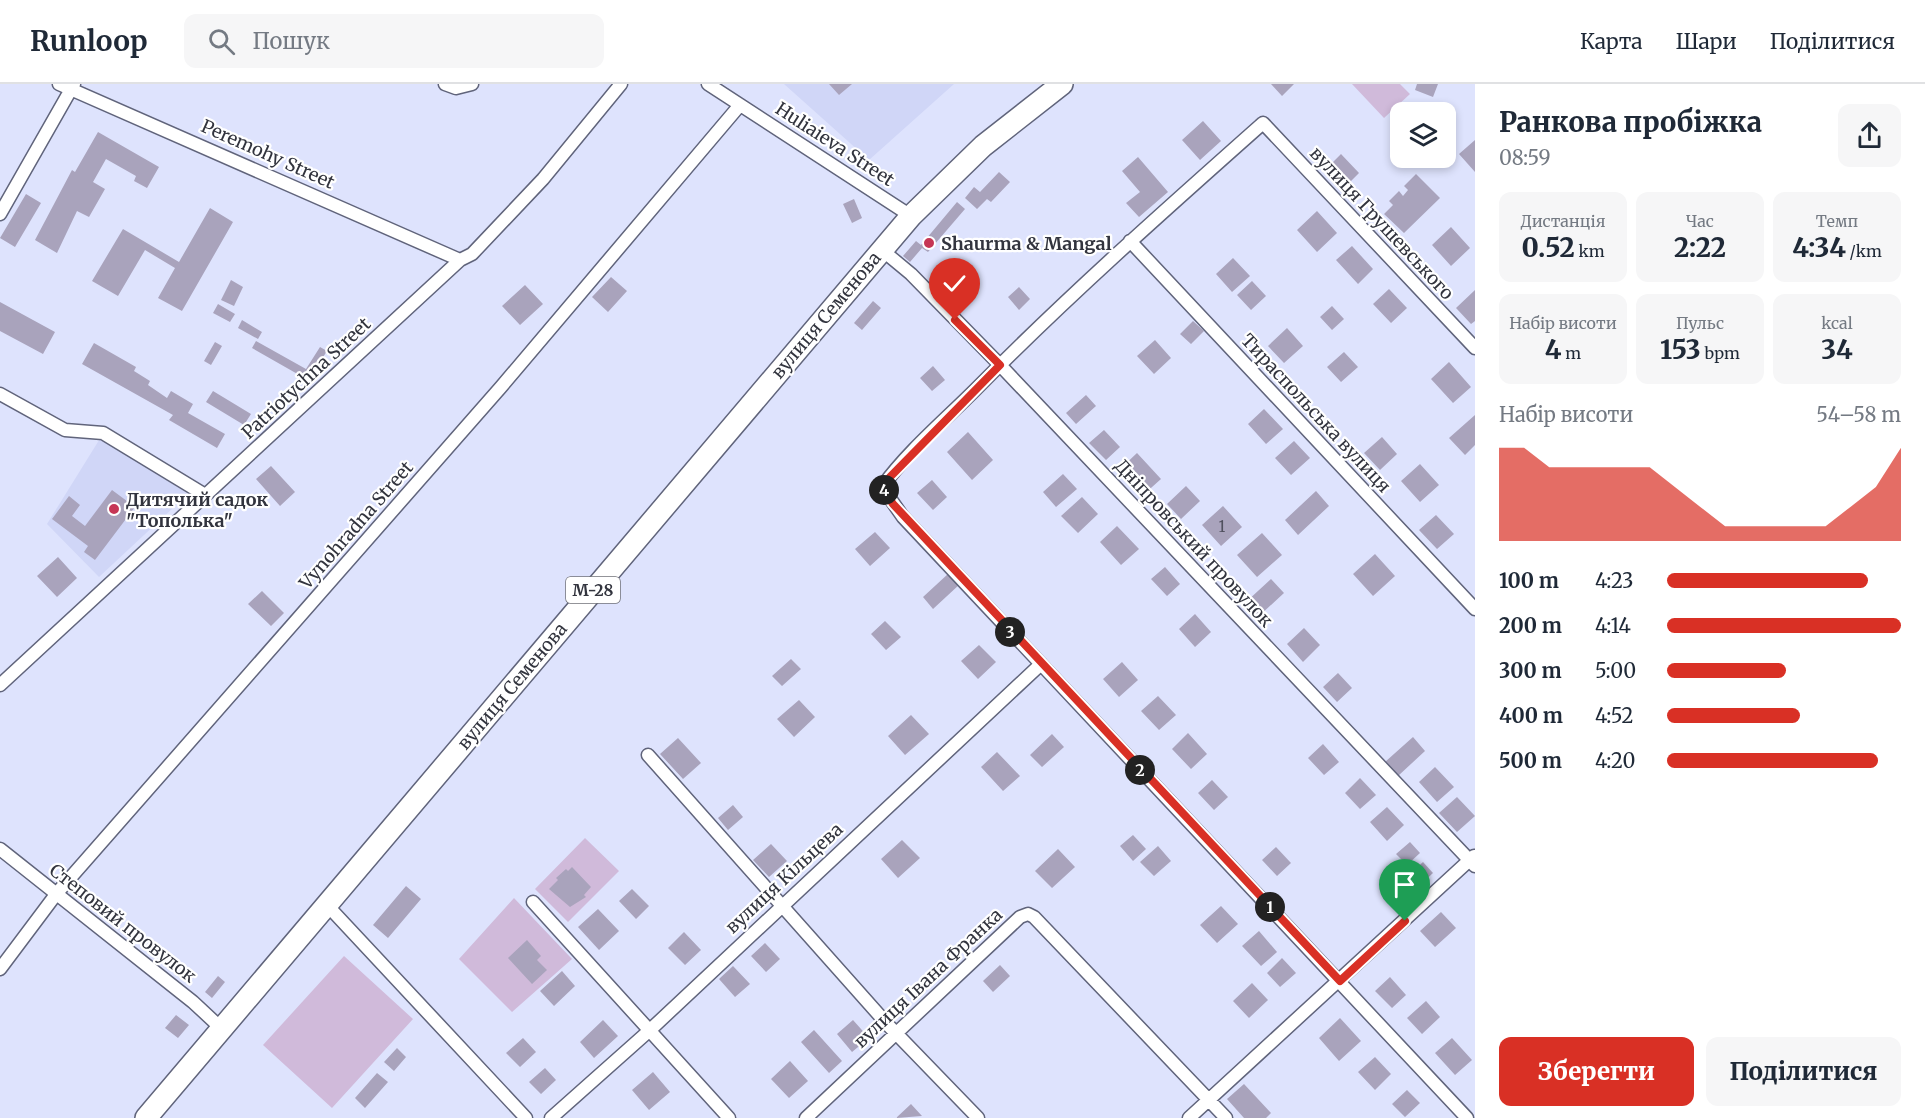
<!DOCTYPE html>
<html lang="uk">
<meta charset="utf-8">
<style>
:root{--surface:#fff;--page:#f6f6f7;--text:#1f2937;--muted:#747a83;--line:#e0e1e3;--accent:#d93025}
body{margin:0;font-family:Merriweather,serif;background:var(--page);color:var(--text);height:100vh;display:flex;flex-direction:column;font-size:22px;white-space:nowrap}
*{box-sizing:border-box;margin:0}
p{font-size:20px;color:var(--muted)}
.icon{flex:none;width:33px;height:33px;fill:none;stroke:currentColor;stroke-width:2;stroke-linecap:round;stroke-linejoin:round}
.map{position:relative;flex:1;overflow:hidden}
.drawer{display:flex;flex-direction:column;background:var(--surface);width:450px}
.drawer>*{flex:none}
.tools{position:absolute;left:1390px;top:18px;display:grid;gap:12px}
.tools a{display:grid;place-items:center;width:66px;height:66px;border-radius:12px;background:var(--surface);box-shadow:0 3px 9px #0003;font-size:30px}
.pin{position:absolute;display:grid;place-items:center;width:51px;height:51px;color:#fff;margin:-62px -26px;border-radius:50% 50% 50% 0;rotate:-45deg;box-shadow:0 0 6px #0007}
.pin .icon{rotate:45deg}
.km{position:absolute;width:30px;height:30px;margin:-15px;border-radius:50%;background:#222;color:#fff;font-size:16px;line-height:30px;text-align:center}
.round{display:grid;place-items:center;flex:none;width:63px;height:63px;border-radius:12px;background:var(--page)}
.overview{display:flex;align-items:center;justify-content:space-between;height:102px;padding:0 24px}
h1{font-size:27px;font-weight:800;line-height:45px}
.stats{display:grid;grid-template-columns:repeat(3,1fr);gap:9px;height:102px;padding:6px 24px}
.stats div{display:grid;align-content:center;border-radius:12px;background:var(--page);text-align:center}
.stats b{font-size:26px;font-weight:800}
.stats small{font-size:16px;font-weight:400}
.stats p{font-size:16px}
.chart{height:168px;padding:12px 24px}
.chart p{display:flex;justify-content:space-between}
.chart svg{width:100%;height:108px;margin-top:6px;fill:var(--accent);opacity:.7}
.primary-button{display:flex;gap:12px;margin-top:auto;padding:12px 24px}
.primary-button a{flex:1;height:69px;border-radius:12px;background:var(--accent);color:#fff;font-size:24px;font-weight:800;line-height:69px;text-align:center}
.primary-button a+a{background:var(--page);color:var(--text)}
ul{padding:0 24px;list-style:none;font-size:20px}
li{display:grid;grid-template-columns:96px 72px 1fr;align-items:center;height:45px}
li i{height:15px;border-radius:8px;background:var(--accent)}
header{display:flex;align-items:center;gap:36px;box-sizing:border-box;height:84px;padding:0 30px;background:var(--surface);border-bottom:2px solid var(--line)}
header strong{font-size:28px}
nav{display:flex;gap:33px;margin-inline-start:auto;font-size:21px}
.search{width:420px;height:54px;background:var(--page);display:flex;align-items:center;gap:15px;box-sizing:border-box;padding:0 21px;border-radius:12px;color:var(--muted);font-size:22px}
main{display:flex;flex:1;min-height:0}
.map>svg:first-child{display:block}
.built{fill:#d0d6f7}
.green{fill:#d0bada}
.building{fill:#a9a3bc}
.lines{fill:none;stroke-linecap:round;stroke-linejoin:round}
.street-casing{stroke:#60647b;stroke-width:15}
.highway-casing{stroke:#60647b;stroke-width:24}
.street{stroke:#fff;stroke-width:12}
.highway{stroke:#fff;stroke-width:21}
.route-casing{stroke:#fff;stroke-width:12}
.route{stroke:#d93025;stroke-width:8}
.poi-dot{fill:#c63655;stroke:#fff;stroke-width:2}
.labels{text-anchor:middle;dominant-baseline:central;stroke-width:4.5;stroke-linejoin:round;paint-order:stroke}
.number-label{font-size:15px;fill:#50505e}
.shield{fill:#fff;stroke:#707178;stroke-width:1.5}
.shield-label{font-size:16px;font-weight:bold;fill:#32343e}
.street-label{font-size:18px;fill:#32343e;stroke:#fff}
.poi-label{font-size:18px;font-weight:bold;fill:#32343e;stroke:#fff;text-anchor:start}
</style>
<header>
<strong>Runloop</strong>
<div class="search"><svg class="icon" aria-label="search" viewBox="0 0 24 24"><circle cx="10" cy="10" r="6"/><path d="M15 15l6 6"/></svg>Пошук</div>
<nav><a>Карта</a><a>Шари</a><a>Поділитися</a></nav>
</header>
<main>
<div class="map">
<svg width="1475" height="1034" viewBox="0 0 1475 1034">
<rect width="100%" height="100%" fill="#dee3fd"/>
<!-- built -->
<path class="built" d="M 784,0 L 954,0 L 869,76 Z
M 101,353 L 188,410 L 99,493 L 47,440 Z"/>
<!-- green -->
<path class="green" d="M 1352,0 L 1400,0 L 1410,10 L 1384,34 Z
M 585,754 L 619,787 L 568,838 L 535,805 Z
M 514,814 L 572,875 L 512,928 L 459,875 Z
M 344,872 L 413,935 L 332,1024 L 263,961 Z"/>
<!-- building -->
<path class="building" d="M 829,0 L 852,0 L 839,11 Z
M 1271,0 L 1294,0 L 1282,12 Z
M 1417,0 L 1438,0 L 1433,13 L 1415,6 Z
M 1203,37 L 1221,57 L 1200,76 L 1182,56 Z
M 98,48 L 159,83 L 147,104 L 134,97 L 136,92 L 106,75 L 93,98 L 105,105 L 89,133 L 77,127 L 57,169 L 35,156 L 72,86 L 75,88 Z
M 1475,56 L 1475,88 L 1459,70 Z
M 1341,70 L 1359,89 L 1345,103 L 1327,84 Z
M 1138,73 L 1168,108 L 1139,133 L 1126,119 L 1140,108 L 1122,87 Z
M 999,88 L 1010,98 L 991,118 L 987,115 L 977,125 L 965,114 L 974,103 L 980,108 Z
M 1416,90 L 1440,114 L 1404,149 L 1384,130 L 1393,121 L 1389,117 L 1399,107 L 1403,112 L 1408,106 L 1404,102 Z
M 26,110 L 41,119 L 15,163 L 0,154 Z
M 854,115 L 862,134 L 852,139 L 843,120 Z
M 957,118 L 965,125 L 928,168 L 922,164 L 910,178 L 903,172 L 916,157 L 921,161 Z
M 210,124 L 233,138 L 182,227 L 158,214 L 175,184 L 145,166 L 118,212 L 92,197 L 123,145 L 179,178 Z
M 1317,127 L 1337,149 L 1317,168 L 1297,146 Z
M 1451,143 L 1470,164 L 1451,182 L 1432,161 Z
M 1352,162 L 1373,185 L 1358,200 L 1336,176 Z
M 1233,174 L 1250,192 L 1232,208 L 1216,190 Z
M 611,193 L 627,207 L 608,228 L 592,213 Z
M 231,196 L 243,203 L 234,222 L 221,216 Z
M 1252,197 L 1266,212 L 1251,226 L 1237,211 Z
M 525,201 L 543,220 L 520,241 L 502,222 Z
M 1019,203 L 1030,215 L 1019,226 L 1008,213 Z
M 1389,205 L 1407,224 L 1391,239 L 1373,220 Z
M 1475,206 L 1475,237 L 1471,240 L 1456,224 Z
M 873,217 L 881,224 L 862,246 L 854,239 Z
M 0,218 L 55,248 L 43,270 L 0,247 Z
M 218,220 L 235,230 L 230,238 L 213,229 Z
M 1332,222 L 1344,235 L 1332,246 L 1320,233 Z
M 242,236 L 262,248 L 258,255 L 238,244 Z
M 1193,237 L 1204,247 L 1191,260 L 1180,250 Z
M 1287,244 L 1303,262 L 1284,279 L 1268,262 Z
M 1155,256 L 1171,274 L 1154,290 L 1137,272 Z
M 256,257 L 306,285 L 320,263 L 327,267 L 308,296 L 252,264 Z
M 215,258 L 222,262 L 211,281 L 204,277 Z
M 94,259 L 136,283 L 134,287 L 150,297 L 148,301 L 167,314 L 171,307 L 193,320 L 188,329 L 225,350 L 217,364 L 169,336 L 173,331 L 82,280 Z
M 1344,268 L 1358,283 L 1341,298 L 1327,283 Z
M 1449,278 L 1471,303 L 1453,319 L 1431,295 Z
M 933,282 L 945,296 L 932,307 L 920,294 Z
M 213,307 L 251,330 L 244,341 L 206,318 Z
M 1086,311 L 1096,322 L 1076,340 L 1066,329 Z
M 1264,325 L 1283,345 L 1266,360 L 1248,340 Z
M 1475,331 L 1475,361 L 1465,371 L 1449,354 Z
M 1104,346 L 1120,363 L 1106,376 L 1089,359 Z
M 968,348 L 993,376 L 972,396 L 947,368 Z
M 1382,353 L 1397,370 L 1380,386 L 1364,369 Z
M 1294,357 L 1310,374 L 1291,391 L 1275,374 Z
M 1137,369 L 1161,395 L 1142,412 L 1118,387 Z
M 1420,380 L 1439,401 L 1420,418 L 1401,397 Z
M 271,382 L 295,408 L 280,422 L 256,395 Z
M 1063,390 L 1077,405 L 1056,423 L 1043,408 Z
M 932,396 L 947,413 L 933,426 L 917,409 Z
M 1186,402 L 1200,417 L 1181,435 L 1167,420 Z
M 112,406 L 135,423 L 95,476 L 84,468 L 88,462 L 52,435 L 69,412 L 80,421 L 72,432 L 85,442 Z
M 1316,407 L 1329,422 L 1298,451 L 1285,436 Z
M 1082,413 L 1098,430 L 1078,449 L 1061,432 Z
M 1223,422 L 1242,443 L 1221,462 L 1202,441 Z
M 1436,431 L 1454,450 L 1437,465 L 1419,446 Z
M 1117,442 L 1139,465 L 1121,481 L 1100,458 Z
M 875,448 L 890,464 L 870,482 L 855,465 Z
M 1262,449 L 1282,471 L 1257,493 L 1237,471 Z
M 1375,470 L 1395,492 L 1373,512 L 1353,490 Z
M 58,473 L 77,494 L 57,513 L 37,492 Z
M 1165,483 L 1180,500 L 1167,512 L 1151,495 Z
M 949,489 L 960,500 L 933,525 L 923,513 Z
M 1271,495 L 1284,509 L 1259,532 L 1246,518 Z
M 262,507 L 284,529 L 271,542 L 248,520 Z
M 1195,530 L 1211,548 L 1195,563 L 1179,545 Z
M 885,537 L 901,553 L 886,566 L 871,550 Z
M 1304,544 L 1320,561 L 1303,578 L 1287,560 Z
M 979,561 L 996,578 L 978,595 L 961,577 Z
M 791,575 L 801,585 L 782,602 L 772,592 Z
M 1122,578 L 1138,596 L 1119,613 L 1103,595 Z
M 1338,589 L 1352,604 L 1337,618 L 1323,603 Z
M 1158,612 L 1176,631 L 1159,646 L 1141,627 Z
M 799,616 L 815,633 L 794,653 L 777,635 Z
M 911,631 L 929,650 L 905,671 L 888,652 Z
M 1188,649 L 1207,670 L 1191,685 L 1172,665 Z
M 1052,650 L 1064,663 L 1042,683 L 1030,671 Z
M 1413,653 L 1425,667 L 1398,692 L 1385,678 Z
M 678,654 L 701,679 L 683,695 L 660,670 Z
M 1323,660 L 1339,678 L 1324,691 L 1308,674 Z
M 997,668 L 1020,692 L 1003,707 L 981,683 Z
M 1435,683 L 1454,703 L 1437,718 L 1419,698 Z
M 1360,694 L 1376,711 L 1360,725 L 1345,709 Z
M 1212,696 L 1228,713 L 1214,726 L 1198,709 Z
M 1457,713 L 1475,732 L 1457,748 L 1439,729 Z
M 733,721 L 743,733 L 728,746 L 718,734 Z
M 1387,723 L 1404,741 L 1387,757 L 1370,738 Z
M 1133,751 L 1146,765 L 1133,777 L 1120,762 Z
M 902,756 L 920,774 L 898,794 L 881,775 Z
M 1410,758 L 1420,769 L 1407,781 L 1396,770 Z
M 771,760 L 787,777 L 769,793 L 753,776 Z
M 1158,762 L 1171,777 L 1154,792 L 1140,778 Z
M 1276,763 L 1291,779 L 1277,792 L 1262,776 Z
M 1058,765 L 1075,783 L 1052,804 L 1035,787 Z
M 1423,778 L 1433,789 L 1418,803 L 1408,792 Z
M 572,783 L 591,803 L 584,811 L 586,813 L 570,823 L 549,805 L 558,796 L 556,794 L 566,785 L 568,787 Z
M 406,802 L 421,815 L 388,854 L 373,841 Z
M 632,805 L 649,822 L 636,835 L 619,817 Z
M 1221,822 L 1238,840 L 1217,859 L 1200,841 Z
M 598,825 L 619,847 L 599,866 L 578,843 Z
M 1441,828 L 1456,844 L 1435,863 L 1420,847 Z
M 1259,847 L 1277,868 L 1261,882 L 1242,862 Z
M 684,848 L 701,866 L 685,881 L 668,864 Z
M 527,856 L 541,872 L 537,876 L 547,886 L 532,900 L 508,874 Z
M 765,859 L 780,875 L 766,888 L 751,872 Z
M 1282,874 L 1296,889 L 1280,903 L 1267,889 Z
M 1000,881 L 1010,892 L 993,908 L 983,897 Z
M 733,882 L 750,900 L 735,913 L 719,895 Z
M 562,887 L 575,902 L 554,922 L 540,907 Z
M 218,892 L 225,898 L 212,914 L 205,908 Z
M 1390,893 L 1406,911 L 1392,924 L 1375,907 Z
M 1252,899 L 1268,916 L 1249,934 L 1233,917 Z
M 1426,917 L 1440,933 L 1422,950 L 1407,934 Z
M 176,931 L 189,941 L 178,954 L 165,944 Z
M 1340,934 L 1361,957 L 1339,977 L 1319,954 Z
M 603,936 L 618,952 L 594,974 L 580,958 Z
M 853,936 L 869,954 L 852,968 L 837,950 Z
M 814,946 L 842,977 L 829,989 L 801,958 Z
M 523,954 L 536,968 L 520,983 L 506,969 Z
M 1452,954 L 1472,976 L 1455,991 L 1435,969 Z
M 397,964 L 406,973 L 394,987 L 384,978 Z
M 1375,973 L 1391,990 L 1375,1006 L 1358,988 Z
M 790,977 L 808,997 L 789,1014 L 771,995 Z
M 545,984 L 556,996 L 541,1010 L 529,998 Z
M 653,988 L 670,1008 L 649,1026 L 632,1006 Z
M 377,989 L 388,998 L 365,1024 L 355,1014 Z
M 1244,1000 L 1271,1029 L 1266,1034 L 1244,1034 L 1227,1015 Z
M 1407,1006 L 1420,1019 L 1405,1033 L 1392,1020 Z
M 911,1020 L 922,1032 L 896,1034 Z"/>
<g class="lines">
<defs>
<path id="street" d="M 59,0 L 460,176
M 445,0 L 456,4 L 472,0
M 708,0 L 911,132
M 0,130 L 74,0
M 1130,157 L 1475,525
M 882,166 L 911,190 L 1000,281 L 1475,782
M 0,310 L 65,346 L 103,349 L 205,411
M 0,601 L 460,176 L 472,170 L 543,95 L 621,0
M 648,671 L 888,941 L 978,1034
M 0,765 L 193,918 L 222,945
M 533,818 L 729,1034
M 327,821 L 526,1034
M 0,885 L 57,809 L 501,303 L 740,21
M 551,1034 L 650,946 L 1041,580
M 806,1034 L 1020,833 L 1028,830 L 1034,833 L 1226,1034
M 1189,1034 L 1474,772
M 1467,1034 L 903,433 L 882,403 C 908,367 945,336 976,305 C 1068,212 1165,126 1263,39 L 1475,264"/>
<path id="highway" d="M 146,1034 L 911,132 L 983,62 L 1062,0"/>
</defs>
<!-- street casing -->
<use href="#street" class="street-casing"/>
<!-- highway casing -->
<use href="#highway" class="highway-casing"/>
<!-- street -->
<use href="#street" class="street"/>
<!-- highway -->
<use href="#highway" class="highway"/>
</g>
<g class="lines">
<defs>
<path id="route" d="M 955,236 L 1000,281 L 890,393 L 882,404 L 893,420 L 1340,897 L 1405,837"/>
</defs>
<!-- route casing -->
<use href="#route" class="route-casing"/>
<!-- route -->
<use href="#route" class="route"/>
</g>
<!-- markers -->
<g class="poi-dot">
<circle cx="929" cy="159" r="6"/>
<circle cx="114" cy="425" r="6"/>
</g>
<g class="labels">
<!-- number labels -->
<g class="number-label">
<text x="1222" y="442">1</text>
</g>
<!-- shield labels -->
<rect class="shield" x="566" y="493" width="54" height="26" rx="4.5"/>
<g class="shield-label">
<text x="593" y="506">М-28</text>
</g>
<!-- street labels -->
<g class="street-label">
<text transform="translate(835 60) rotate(33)">Huliaieva Street</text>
<text transform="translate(268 70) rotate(24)">Peremohy Street</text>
<text transform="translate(1382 139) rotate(47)">вулиця Грушевського</text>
<text transform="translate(826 231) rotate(-50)">вулиця Семенова</text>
<text transform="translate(306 294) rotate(-43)">Patriotychna Street</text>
<text transform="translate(1316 329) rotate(47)">Тираспольська вулиця</text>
<text transform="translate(356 441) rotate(-49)">Vynohradna Street</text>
<text transform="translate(1194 459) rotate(47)">Дніпровський провулок</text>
<text transform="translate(512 602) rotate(-50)">вулиця Семенова</text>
<text transform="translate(784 794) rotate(-43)">вулиця Кільцева</text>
<text transform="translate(123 839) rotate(38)">Степовий провулок</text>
<text transform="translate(928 894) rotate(-43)">вулиця Івана Франка</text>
</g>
<!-- poi labels -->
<g class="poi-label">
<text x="941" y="159">Shaurma &amp; Mangal</text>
<text x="126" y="415">Дитячий садок<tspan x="126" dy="21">"Тополька"</tspan></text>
</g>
</g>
</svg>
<div class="tools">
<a><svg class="icon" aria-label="layers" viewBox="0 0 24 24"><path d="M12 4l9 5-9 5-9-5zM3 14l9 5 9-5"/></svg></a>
</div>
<div class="pin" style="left:1405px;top:837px;background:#1e9e55"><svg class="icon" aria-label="arrive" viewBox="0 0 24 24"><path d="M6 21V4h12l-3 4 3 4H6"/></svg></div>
<div class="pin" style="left:955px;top:236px;background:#d93025"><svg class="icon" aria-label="check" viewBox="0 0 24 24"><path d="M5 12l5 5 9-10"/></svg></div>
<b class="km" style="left:1270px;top:823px">1</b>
<b class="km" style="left:1140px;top:686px">2</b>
<b class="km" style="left:1010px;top:548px">3</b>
<b class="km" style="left:884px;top:406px">4</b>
</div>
<section class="drawer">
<div class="overview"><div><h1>Ранкова пробіжка</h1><p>08:59</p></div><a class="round"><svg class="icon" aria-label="share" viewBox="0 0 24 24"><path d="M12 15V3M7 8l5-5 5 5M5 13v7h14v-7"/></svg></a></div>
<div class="stats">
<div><p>Дистанція</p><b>0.52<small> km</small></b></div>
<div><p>Час</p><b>2:22</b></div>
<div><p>Темп</p><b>4:34<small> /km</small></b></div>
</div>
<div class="stats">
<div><p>Набір висоти</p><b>4<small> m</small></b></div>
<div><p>Пульс</p><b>153<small> bpm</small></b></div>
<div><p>kcal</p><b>34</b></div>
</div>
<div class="chart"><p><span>Набір висоти</span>54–58 m</p>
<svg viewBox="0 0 160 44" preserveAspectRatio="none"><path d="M0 44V6L10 6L20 14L30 14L40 14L50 14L60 14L70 22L80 30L90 38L100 38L110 38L120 38L130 38L140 30L150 22L160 6V44z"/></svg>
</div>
<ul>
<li><b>100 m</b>4:23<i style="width:86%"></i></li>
<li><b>200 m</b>4:14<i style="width:100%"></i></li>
<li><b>300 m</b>5:00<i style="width:51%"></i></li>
<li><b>400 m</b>4:52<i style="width:57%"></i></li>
<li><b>500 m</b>4:20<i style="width:90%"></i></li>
</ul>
<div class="primary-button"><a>Зберегти</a><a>Поділитися</a></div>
</section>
</main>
